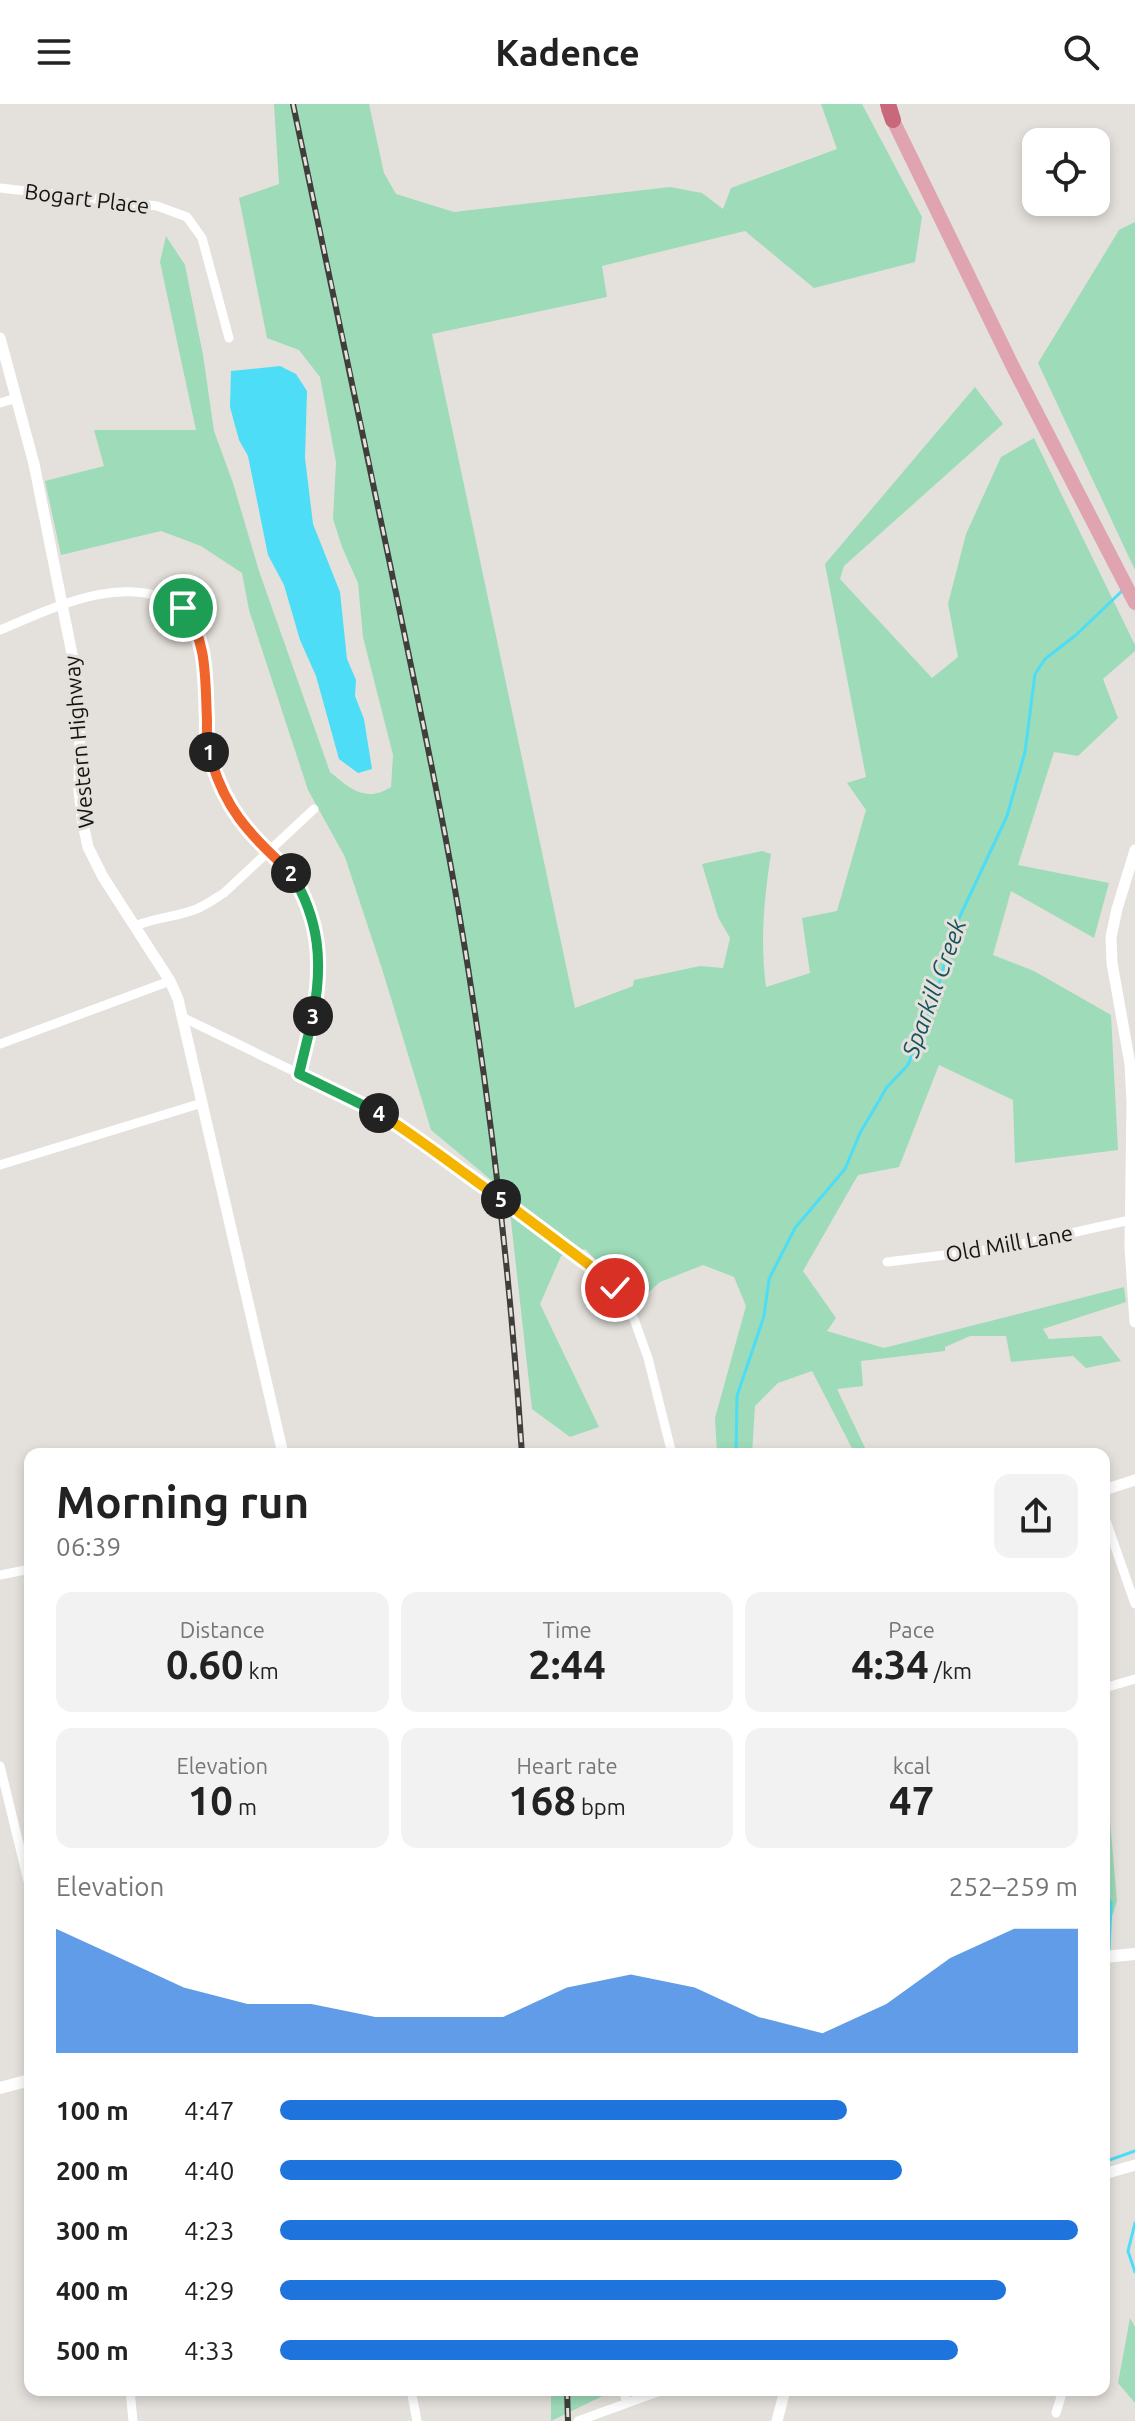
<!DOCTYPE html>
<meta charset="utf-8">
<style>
:root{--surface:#fff;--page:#f2f2f2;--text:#222;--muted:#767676;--accent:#1e73dd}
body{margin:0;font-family:Ubuntu,sans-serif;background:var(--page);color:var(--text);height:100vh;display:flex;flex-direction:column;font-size:30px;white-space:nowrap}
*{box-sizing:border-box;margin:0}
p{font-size:26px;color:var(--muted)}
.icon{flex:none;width:44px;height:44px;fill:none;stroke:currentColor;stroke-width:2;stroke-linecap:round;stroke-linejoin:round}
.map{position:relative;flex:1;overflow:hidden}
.panel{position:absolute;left:24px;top:1344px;width:1086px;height:948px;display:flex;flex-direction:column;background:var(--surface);border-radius:16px;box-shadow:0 4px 12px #0003}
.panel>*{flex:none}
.tools{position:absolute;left:1022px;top:24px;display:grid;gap:16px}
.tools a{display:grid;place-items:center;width:88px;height:88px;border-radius:16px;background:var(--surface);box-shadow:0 4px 12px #0003;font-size:40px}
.pin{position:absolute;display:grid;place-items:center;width:68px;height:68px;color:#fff;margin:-34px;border:4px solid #fff;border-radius:50%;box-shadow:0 2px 8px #0007}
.km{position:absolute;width:40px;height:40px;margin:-20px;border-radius:50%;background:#222;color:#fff;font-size:22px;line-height:40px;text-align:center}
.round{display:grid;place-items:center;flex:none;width:84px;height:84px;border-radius:16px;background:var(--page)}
.summary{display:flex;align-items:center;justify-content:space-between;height:136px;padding:0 32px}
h1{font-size:44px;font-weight:700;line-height:60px}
.stats{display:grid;grid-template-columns:repeat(3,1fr);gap:12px;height:136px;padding:8px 32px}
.stats div{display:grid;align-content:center;border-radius:16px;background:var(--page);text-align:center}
.stats b{font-size:40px;font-weight:700}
.stats small{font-size:22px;font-weight:400}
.stats p{font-size:22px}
.chart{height:224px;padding:16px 32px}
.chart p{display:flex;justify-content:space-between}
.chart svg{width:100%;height:144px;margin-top:8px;fill:var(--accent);opacity:.7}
ul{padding:0 32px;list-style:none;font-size:26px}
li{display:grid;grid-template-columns:128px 96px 1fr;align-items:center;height:60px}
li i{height:20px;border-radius:10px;background:var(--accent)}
header{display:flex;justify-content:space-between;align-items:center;height:104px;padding:0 32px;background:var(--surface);font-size:36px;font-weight:700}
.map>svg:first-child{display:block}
.green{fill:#9edbb9}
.water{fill:#4dddf6}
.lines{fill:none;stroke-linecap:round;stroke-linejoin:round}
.stream{stroke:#4dddf6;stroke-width:3}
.minor{stroke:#fff;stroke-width:9}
.tertiary{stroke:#fff;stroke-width:11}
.secondary{stroke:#fff;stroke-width:12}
.primary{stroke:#dfa4b0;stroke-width:14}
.motorway{stroke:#ca687b;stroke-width:16}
.rail-casing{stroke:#3f3e3b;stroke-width:6}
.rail{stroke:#e4e1dc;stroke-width:3;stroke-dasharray:9;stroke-linecap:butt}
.split-1-casing{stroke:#fff;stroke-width:16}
.split-2-casing{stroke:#fff;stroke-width:16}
.split-3-casing{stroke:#fff;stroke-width:16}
.split-4-casing{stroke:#fff;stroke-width:16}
.split-5-casing{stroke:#fff;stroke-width:16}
.split-6-casing{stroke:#fff;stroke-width:16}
.split-1{stroke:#f0652b;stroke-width:10}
.split-2{stroke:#f0652b;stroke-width:10}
.split-3{stroke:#22a559;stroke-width:10}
.split-4{stroke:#22a559;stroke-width:10}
.split-5{stroke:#f5b400;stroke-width:10}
.split-6{stroke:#f5b400;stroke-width:10}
.labels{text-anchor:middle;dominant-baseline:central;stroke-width:6;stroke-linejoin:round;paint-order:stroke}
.street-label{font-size:22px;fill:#151412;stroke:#e4e1dc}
.water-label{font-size:24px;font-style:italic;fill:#16535d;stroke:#e4e1dc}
</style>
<header><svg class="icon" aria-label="menu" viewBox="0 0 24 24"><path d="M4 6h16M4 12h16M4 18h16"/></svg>Kadence<svg class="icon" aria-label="search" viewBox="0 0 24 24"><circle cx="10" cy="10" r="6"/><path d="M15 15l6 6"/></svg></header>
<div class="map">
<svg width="1135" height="2317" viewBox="0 0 1135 2317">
<rect width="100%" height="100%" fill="#e4e1dc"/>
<!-- green -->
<path class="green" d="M 274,0 L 369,0 L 384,69 L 396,90 L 454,108 L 670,83 L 702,89 L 723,105 L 731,84 L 837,45 L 821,0 L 862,0 L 922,113 L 915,158 L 814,184 L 745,127 L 602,162 L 607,193 L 432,230 L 575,904 L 633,882 L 634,876 L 700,862 L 723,864 L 730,834 L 718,813 L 702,760 L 762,747 L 771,750 C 764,794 760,838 766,883 L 810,869 L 802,814 L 837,807 L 866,706 L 847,679 L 866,673 L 825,460 L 975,283 L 1003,320 L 844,462 L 840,475 L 932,574 L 958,553 L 948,500 L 966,430 L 1001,353 L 1034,334 L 1135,541 L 1135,547 L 1103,575 L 1118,614 L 1078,652 L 1054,648 L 1018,761 L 1109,779 L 1094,834 L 1011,787 L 993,851 L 1034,867 L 1111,911 L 1118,1046 L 1015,1059 L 1013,996 L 939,961 L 899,1063 L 858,1071 L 803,1167 L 836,1214 L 827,1227 L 884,1244 L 1124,1183 L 1126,1198 L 1043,1225 L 1049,1235 L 1101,1232 L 1121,1257 L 1086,1264 L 1073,1252 L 1011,1258 L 1006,1232 L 970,1232 L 945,1243 L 945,1247 L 861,1257 L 863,1282 L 837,1285 L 868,1350 L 855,1350 L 812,1267 L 778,1279 L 755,1302 L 752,1350 L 717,1350 L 715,1314 L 746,1202 L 734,1173 L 703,1161 L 660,1178 L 638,1198 L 585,1145 L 561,1152 L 540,1200 L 599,1323 L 570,1333 L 532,1305 L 508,1090 L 431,1026 L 383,868 L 345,753 L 308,686 L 249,506 L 242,469 L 201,442 L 161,427 L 61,451 L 45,377 L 104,362 L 94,326 L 196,326 L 160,158 L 166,132 L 185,161 L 203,251 L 214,327 L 233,379 L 259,467 L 330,668 C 351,685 365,699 391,683 L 393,651 L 363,533 L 358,479 L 342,443 L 333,415 L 336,358 L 320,273 L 299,246 L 267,234 L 239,94 L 279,80 Z
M 1135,118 L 1135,466 L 1038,259 L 1119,126 Z
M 1104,1697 L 1110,1717 L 1117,1797 L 1104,1838 Z
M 1130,2214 L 1135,2223 L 1135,2299 L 1118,2279 Z
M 551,2286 L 613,2286 L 613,2287 L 551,2317 Z"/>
<!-- water -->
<path class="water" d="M 280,262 L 296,270 L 307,287 L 305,354 L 313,420 L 340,488 L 347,555 L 356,576 L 355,592 L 364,615 L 372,665 L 358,669 L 339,655 L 316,572 L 300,536 L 284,481 L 268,451 L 248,352 L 239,336 L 230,303 L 231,267 Z"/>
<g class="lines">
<!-- stream -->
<path class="stream" d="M 736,1350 L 737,1292 L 764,1212 L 769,1175 L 795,1124 L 845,1065 L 860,1029 L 887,983 L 908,961 L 935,894 L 954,825 L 1007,712 L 1025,648 L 1035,570 L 1045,555 L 1076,531 L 1123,486
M 1104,1789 L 1111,1799 L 1109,1847
M 1104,1868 L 1107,1858
M 1104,2058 L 1135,2047
M 1135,2119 L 1128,2147 L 1135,2168"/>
<!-- minor -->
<path class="minor" d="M 0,84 L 157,102 L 187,113 L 202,134 L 229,234
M 0,299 L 17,294
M 0,526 C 53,504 125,467 180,502 C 215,524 202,605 207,641 C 209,651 212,661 215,670 C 236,736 304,758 316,826 C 325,875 312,924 299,970
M 135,822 C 154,814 175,813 194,806 C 205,802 214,795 224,789 L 314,705
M 184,914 L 372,1005 L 411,1029 L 467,1073 L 499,1094 L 588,1160 L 615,1184 L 634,1215 L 648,1254 L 672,1350
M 0,940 L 170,877
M 0,1061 L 202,999
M 887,1158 L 1003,1144 L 1130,1116
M 1104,1411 L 1135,1500
M 0,1471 L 30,1465
M 1104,1584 L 1135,1575
M 0,1662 L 30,1785
M 130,2286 L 133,2317
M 411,2286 L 417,2317
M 623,2286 L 627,2299
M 1056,2309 L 1063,2286
M 578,2317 L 663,2286"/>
<!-- tertiary -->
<path class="tertiary" d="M 0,234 L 34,360 L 77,575 L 80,616 L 79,686 L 82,715 L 88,743 L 103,773 L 170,877 L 178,895 L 283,1350
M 1135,746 L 1117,805 L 1111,833 L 1112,859 L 1130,960 L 1132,998 L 1130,1144 L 1135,1218
M 1104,1386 L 1135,1376
M 1104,2070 L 1135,2061
M 777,2317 L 785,2286"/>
<!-- secondary -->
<path class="secondary" d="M 1104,1853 L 1135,1850
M 0,1984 L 30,1976"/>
<!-- primary -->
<path class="primary" d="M 888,6 L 1012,261 L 1135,499"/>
<!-- motorway -->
<path class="motorway" d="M 888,0 L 893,16"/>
<defs>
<path id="rail" d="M 293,0 C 326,155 359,310 391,465 C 414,578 439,690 458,803 C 489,984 510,1167 522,1350
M 567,2286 L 568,2317"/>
</defs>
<!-- rail casing -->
<use href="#rail" class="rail-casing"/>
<!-- rail -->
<use href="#rail" class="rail"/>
</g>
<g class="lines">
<defs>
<path id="split-1" d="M 183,504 C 208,535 205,578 207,616 C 207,626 206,637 209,648"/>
<path id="split-2" d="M 209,648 C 224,706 249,729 291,769"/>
<path id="split-3" d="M 291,769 C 320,816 323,859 313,912"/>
<path id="split-4" d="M 313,912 L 299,970 L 379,1009"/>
<path id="split-5" d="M 379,1009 C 422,1036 460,1067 501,1095"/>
<path id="split-6" d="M 501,1095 L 588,1160 L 615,1184"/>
</defs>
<!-- split-1 casing -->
<use href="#split-1" class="split-1-casing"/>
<!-- split-2 casing -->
<use href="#split-2" class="split-2-casing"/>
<!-- split-3 casing -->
<use href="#split-3" class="split-3-casing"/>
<!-- split-4 casing -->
<use href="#split-4" class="split-4-casing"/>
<!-- split-5 casing -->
<use href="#split-5" class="split-5-casing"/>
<!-- split-6 casing -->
<use href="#split-6" class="split-6-casing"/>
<!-- split-1 -->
<use href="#split-1" class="split-1"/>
<!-- split-2 -->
<use href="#split-2" class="split-2"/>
<!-- split-3 -->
<use href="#split-3" class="split-3"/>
<!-- split-4 -->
<use href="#split-4" class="split-4"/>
<!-- split-5 -->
<use href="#split-5" class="split-5"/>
<!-- split-6 -->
<use href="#split-6" class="split-6"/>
</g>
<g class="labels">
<!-- street labels -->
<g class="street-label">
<text transform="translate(87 94) rotate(7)">Bogart Place</text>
<text transform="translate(78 638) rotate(-95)">Western Highway</text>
<text transform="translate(1009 1139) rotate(-10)">Old Mill Lane</text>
</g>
<!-- water labels -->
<g class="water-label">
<text transform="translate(934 884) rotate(-70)">Sparkill Creek</text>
</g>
</g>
</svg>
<div class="tools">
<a><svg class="icon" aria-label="locate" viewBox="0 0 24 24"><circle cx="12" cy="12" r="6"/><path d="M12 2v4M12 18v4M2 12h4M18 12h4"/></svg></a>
</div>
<div class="pin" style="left:183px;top:504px;background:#1e9e55"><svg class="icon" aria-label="arrive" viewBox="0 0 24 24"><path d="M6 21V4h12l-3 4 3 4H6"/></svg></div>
<div class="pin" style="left:615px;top:1184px;background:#d93025"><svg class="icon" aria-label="check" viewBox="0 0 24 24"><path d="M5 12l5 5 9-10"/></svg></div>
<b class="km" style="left:209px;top:648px">1</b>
<b class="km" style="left:291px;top:769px">2</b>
<b class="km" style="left:313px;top:912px">3</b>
<b class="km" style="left:379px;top:1009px">4</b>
<b class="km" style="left:501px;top:1095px">5</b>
<section class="panel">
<div class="summary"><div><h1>Morning run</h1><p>06:39</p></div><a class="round"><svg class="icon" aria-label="share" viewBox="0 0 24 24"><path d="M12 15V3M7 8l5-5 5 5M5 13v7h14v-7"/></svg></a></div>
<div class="stats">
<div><p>Distance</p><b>0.60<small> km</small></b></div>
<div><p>Time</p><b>2:44</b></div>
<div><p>Pace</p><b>4:34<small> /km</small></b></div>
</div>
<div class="stats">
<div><p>Elevation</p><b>10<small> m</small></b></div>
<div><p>Heart rate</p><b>168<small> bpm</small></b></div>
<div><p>kcal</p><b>47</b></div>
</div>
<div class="chart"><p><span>Elevation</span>252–259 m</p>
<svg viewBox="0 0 160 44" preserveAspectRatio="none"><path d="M0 44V6L10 15L20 24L30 29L40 29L50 33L60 33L70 33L80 24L90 20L100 24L110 33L120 38L130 29L140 15L150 6L160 6V44z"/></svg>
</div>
<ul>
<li><b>100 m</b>4:47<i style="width:71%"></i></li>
<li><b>200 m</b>4:40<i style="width:78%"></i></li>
<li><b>300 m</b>4:23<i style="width:100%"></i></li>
<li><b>400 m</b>4:29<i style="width:91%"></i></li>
<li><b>500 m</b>4:33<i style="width:85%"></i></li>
</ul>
</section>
</div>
